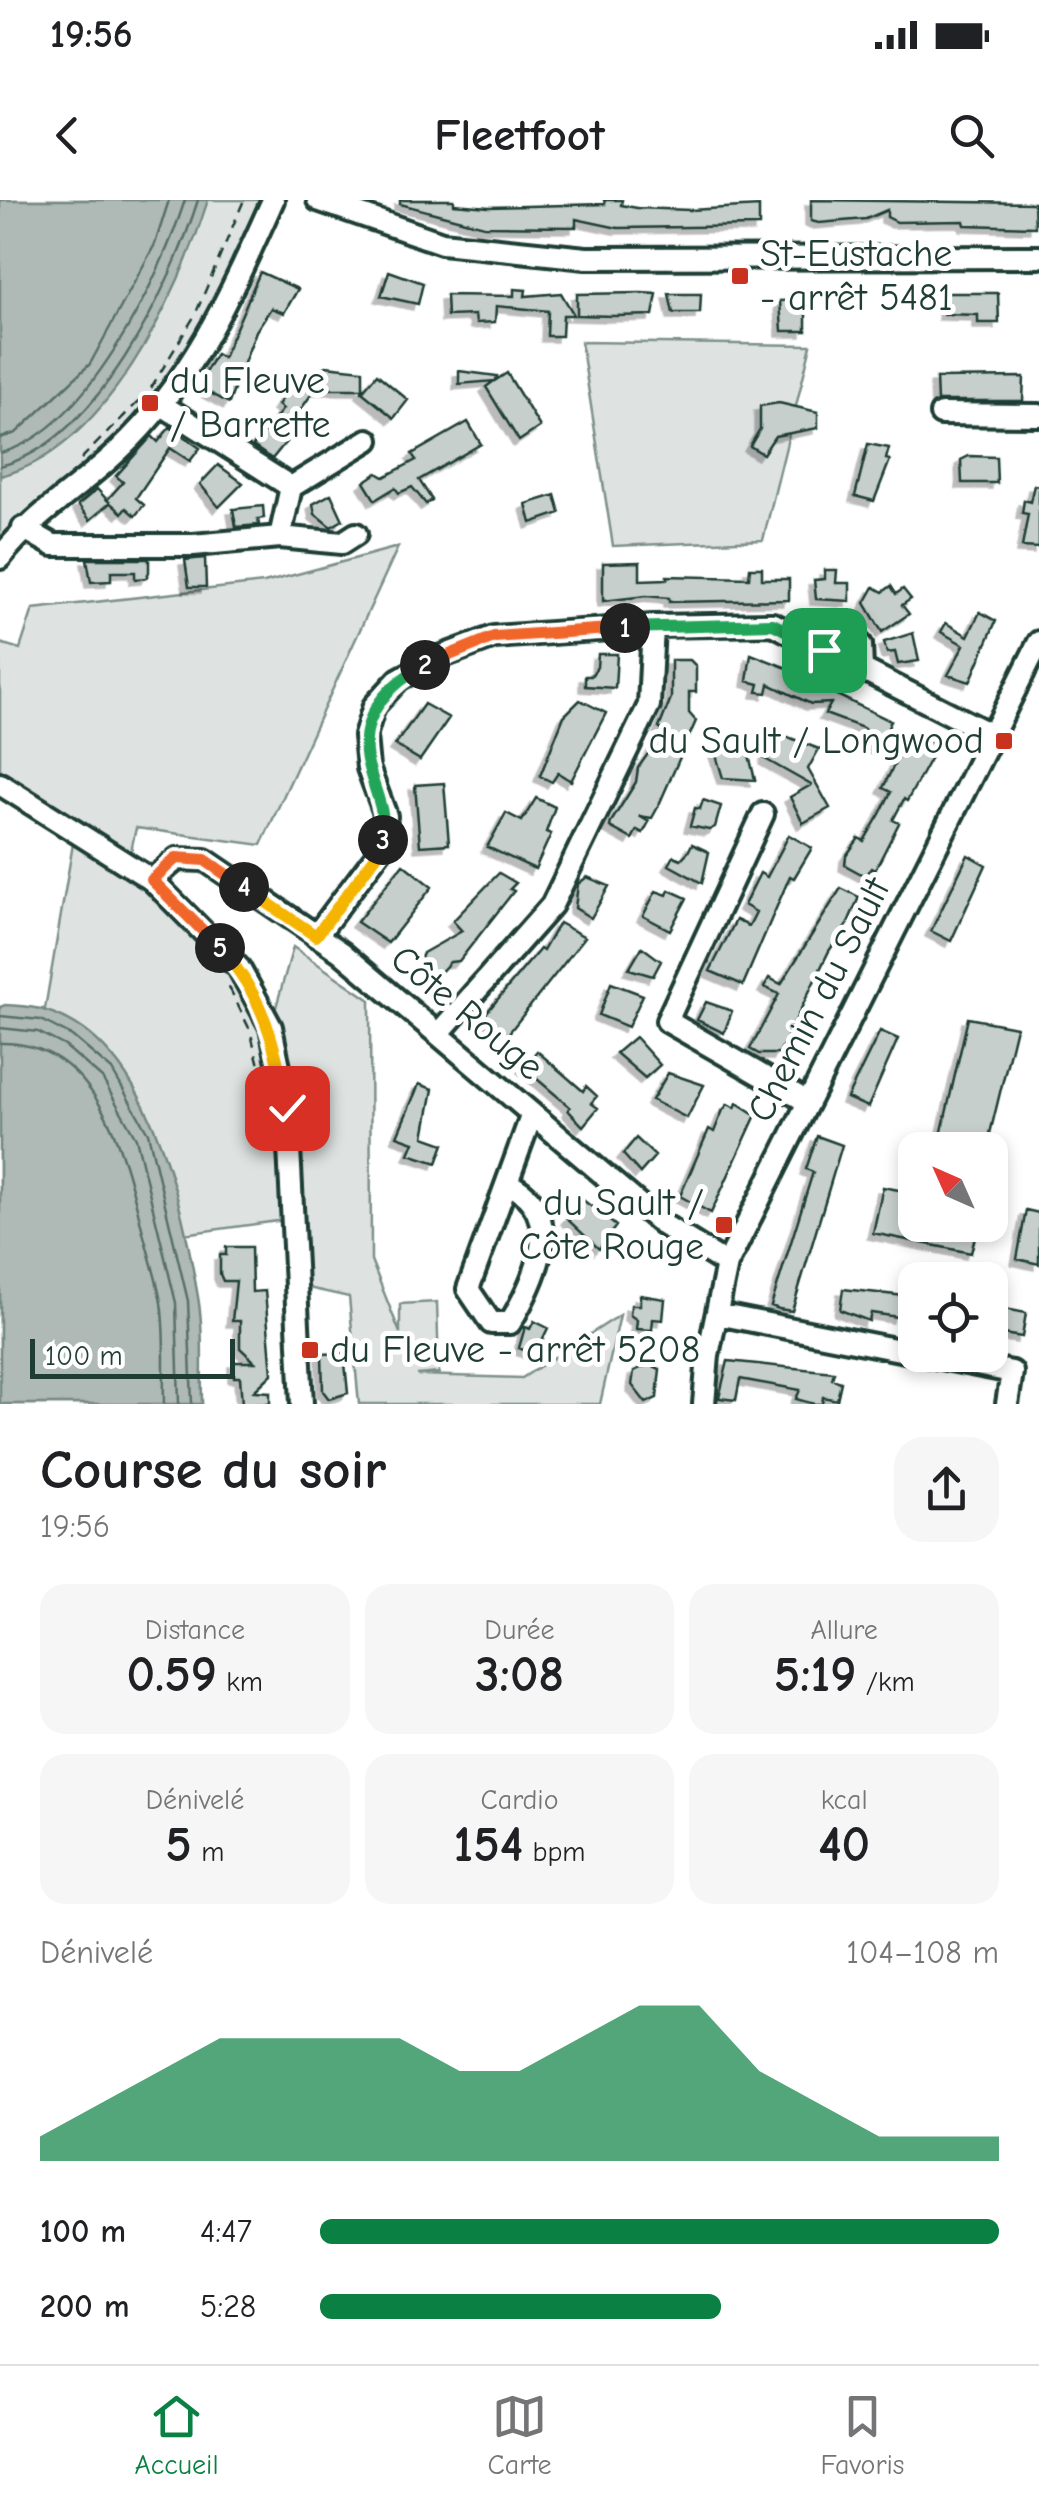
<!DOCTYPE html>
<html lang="fr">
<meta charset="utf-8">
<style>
:root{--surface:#fff;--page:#f6f6f6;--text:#202124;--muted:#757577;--line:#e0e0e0;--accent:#0b8043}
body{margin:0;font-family:"Comic Neue",sans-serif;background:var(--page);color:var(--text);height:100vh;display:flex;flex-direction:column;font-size:38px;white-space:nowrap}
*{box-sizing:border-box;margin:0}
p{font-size:32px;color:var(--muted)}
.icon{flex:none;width:55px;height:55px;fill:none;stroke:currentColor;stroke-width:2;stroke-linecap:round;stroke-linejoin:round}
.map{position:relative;height:1204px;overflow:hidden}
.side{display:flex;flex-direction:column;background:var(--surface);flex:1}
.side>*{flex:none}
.needle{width:65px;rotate:315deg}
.buttons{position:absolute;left:898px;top:932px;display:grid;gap:20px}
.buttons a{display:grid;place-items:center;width:110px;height:110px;border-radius:20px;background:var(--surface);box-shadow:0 5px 15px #0003;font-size:50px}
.scale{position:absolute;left:30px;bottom:25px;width:205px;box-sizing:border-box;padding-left:10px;border:5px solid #1f3d34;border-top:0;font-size:28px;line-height:35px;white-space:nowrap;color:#1f3d34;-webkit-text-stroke:8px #fff;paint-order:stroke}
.pin{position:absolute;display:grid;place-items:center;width:85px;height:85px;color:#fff;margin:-42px;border-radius:20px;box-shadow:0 5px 15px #0006}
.km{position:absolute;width:50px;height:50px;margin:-25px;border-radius:50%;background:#222;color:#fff;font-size:28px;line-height:50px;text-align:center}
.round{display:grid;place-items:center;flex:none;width:105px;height:105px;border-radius:30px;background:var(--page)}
.summary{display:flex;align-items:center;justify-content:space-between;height:170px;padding:0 40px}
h1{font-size:55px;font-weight:600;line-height:75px}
.stats{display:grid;grid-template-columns:repeat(3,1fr);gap:15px;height:170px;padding:10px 40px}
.stats div{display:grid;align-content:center;border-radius:25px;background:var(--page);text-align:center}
.stats b{font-size:50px;font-weight:600}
.stats small{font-size:28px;font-weight:400}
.stats p{font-size:28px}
.chart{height:280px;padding:20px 40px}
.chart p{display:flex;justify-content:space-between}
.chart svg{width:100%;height:180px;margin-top:10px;fill:var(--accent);opacity:.7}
ul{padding:0 40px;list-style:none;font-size:32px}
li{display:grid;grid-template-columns:160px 120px 1fr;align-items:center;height:75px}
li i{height:25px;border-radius:12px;background:var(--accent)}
.status{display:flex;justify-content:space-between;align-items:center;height:70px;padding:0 50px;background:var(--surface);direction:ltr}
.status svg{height:28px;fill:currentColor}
header{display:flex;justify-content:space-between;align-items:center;height:130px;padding:0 40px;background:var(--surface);font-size:45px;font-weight:600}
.tab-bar{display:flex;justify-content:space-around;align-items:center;height:140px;border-top:2px solid var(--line);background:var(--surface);font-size:28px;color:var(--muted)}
.tab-bar a{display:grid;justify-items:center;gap:5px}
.tab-bar .on{color:var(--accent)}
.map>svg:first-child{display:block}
.green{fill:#dee3e2;stroke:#7e908b;stroke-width:2.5}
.water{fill:#afbab7;stroke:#758883;stroke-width:2.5}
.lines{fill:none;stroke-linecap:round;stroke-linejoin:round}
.shore{stroke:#596f68;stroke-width:2.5}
.building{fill:#c7cfcc;stroke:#1f3d34;stroke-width:2.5;filter:url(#shadow)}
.minor-casing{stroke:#1f3d34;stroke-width:28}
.path{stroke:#1f3d34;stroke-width:2.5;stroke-dasharray:10 8;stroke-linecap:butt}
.minor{stroke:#fff;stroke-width:20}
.split-1-casing{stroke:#fff;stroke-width:20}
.split-2-casing{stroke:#fff;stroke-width:20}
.split-3-casing{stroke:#fff;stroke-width:20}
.split-4-casing{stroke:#fff;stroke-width:20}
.split-5-casing{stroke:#fff;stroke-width:20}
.split-6-casing{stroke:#fff;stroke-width:20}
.split-1{stroke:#22a559;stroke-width:12}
.split-2{stroke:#f0652b;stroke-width:12}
.split-3{stroke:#22a559;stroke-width:12}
.split-4{stroke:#f5b400;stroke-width:12}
.split-5{stroke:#f0652b;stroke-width:12}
.split-6{stroke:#f5b400;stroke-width:12}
.poi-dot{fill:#c8321e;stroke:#fff;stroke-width:4}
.labels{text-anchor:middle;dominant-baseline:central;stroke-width:10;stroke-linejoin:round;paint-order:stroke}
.poi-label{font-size:38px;fill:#1f3d34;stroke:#fff;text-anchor:start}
.street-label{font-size:38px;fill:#1f3d34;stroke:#fff}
</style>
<div class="status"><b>19:56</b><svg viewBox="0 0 49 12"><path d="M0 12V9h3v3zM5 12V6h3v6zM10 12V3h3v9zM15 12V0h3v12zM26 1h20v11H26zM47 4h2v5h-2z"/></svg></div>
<header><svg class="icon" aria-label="back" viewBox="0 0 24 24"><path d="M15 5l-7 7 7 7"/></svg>Fleetfoot<svg class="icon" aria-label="search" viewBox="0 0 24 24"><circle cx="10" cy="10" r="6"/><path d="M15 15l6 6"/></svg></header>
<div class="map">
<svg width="1039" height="1204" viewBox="0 0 1039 1204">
<defs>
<filter id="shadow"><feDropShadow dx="-5.5" dy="5.5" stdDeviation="0" flood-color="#0004"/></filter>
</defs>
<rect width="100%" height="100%" fill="#fff"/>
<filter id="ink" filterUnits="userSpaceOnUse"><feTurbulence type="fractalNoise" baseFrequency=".01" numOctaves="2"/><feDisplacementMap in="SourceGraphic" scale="20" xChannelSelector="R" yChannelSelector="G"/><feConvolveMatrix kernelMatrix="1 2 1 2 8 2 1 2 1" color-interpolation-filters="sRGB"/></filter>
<g filter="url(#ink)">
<!-- green -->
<path class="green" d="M 0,0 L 273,0 L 162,205 L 23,328 L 0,340 Z
M 581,142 L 811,145 L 763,340 L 613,346 Z
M 398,347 L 261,645 L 136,628 L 128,664 L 193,717 L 271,825 L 293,747 L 370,800 L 371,1060 L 400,1133 L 400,1104 L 437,1102 L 439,1173 L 417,1175 L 522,1178 L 620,1115 L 600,1204 L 359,1204 L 349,1097 L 299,1086 L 285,1020 L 183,1034 L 198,1100 L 202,1204 L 0,1204 L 0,807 L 45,809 L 75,632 L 0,584 L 0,443 L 20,449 L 33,409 L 264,383 Z"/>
<!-- water -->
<path class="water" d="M 0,0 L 208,0 C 178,96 105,251 0,276 Z
M 5,805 C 17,806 31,806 43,810 C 150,839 182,1004 198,1097 C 204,1131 201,1169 202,1204 L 0,1204 L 0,807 Z"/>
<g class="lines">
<!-- shore -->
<path class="shore" d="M 0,238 L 16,233 L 90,164 L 155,44 L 169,0
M 0,253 C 86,232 160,78 185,0
M 0,266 C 97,242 170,88 198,0
M 0,816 L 41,820 L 72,836 L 112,870 L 148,933 L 188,1101 L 192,1204
M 0,828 L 38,832 L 65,846 L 102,878 L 136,938 L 176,1103 L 179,1204
M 0,843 C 98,841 124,954 142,1028 C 148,1053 157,1078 161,1103 C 166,1136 163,1171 164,1204"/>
</g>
<!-- building -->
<path class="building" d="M 400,0 L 454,0 L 454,4 L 489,7 L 605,4 L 604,0 L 622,0 L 621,5 L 637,8 L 690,10 L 759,6 L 759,26 L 618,28 L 576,19 L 576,27 L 484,26 L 400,4 Z
M 811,0 L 1034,3 L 1035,27 L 965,25 L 964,21 L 897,22 L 887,17 L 887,10 L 866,19 L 819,23 L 811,21 Z
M 389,71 L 423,83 L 418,104 L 381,96 Z
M 260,72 L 298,89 L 284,113 L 271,108 L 256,131 L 229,203 L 197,186 L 216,154 L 223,158 Z
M 514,89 L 526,90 L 525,96 L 561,93 L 574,115 L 563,115 L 562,136 L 547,136 L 548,111 L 496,106 L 495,122 L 476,123 L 475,115 L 447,116 L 446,95 L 514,96 Z
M 945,93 L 998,93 L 999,123 L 978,123 L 978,115 L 944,114 Z
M 577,94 L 641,93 L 657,94 L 653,115 L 615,116 L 577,115 Z
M 669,94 L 701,94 L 700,113 L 673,113 Z
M 806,100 L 806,131 L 782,131 L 780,101 Z
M 326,166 L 363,170 L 363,189 L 318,189 L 318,169 Z
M 459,171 L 497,176 L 496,180 L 507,173 L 540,227 L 519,241 L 486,187 L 494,181 L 459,184 Z
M 377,174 L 408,200 L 394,218 L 362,192 Z
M 298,176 L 315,189 L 293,221 L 294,232 L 272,259 L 253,246 L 283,209 L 278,205 Z
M 1024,177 L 1023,201 L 937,201 L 936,178 Z
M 779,203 L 818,212 L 818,228 L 775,236 L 763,254 L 750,246 L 760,229 L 760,206 Z
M 468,222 L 481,244 L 419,280 L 432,300 L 426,304 L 412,287 L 399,293 L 395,288 L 375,300 L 364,282 L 377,273 L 384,277 L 416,260 L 412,254 Z
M 170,227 L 200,248 L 190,261 L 170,248 L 136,298 L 144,305 L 135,316 L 126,308 L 122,313 L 107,300 L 123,282 L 116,276 L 152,236 L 158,242 Z
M 868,244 L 889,248 L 886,259 L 890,260 L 874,301 L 855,296 Z
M 969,256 L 996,257 L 997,283 L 962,283 L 961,260 Z
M 218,265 L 243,283 L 219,307 L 200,284 Z
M 1034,285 L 1039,286 L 1039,348 L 1022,347 L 1028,314 L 1022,313 L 1024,300 L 1030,302 Z
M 97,289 L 110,303 L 90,320 L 78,305 Z
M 331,294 L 343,320 L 331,327 L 315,314 L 313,304 Z
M 555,295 L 560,313 L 531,323 L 526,304 Z
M 263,306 L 264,318 L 258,319 L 259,325 L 236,327 L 233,309 Z
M 205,358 L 206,387 L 189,387 L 185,360 Z
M 87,359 L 149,359 L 149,372 L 146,378 L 135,379 L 135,372 L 111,372 L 111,381 L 91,382 Z
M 640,362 L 640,380 L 667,379 L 667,376 L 749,378 L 750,368 L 762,368 L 762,379 L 789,379 L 789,400 L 669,402 L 669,398 L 646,396 L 603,401 L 603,363 Z
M 825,370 L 837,370 L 836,383 L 850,383 L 850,401 L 816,399 L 814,380 L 825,379 Z
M 891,386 L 896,394 L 903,389 L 911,399 L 902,405 L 909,414 L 882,432 L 865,403 L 874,387 L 883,392 Z
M 980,412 L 996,421 L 970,482 L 948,475 L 964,445 L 941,432 L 946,423 L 968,436 Z
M 913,433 L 919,461 L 898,464 L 895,452 L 887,453 L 884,442 Z
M 598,454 L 617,454 L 615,488 L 585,486 L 585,476 L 591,476 L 597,467 Z
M 751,454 L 805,475 L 815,480 L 814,484 L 891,521 L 878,549 L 866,543 L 870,536 L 863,528 L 825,514 L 831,503 L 811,504 L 769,484 L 767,493 L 757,492 L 759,484 L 747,481 Z
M 671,460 L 690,460 L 696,466 L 696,492 L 689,492 L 689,513 L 696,521 L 658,607 L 652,618 L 639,616 L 649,622 L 643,633 L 637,630 L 632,639 L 610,627 L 611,622 L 636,582 L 638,568 L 664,531 L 659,528 L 671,498 Z
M 580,500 L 606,513 L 571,581 L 558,573 L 552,582 L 540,576 L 564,516 Z
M 424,504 L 449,518 L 420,560 L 395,545 Z
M 911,530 L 937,546 L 907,601 L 904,599 L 893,620 L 899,623 L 875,670 L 871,668 L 865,676 L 845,665 L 846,656 L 859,638 L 864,641 L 880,614 L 891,592 L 883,588 Z
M 780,534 L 819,549 L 808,569 L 830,608 L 803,623 L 790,597 L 811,585 L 765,559 L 769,545 Z
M 745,538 L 755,580 L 723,578 L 715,552 Z
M 444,583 L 449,644 L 420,646 L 415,585 Z
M 536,598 L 555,607 L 546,632 L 551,634 L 535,669 L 487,647 L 506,613 L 522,621 Z
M 703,600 L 721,606 L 715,627 L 709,630 L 690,626 L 695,608 L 700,609 Z
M 789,635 L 812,648 L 794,678 L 790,676 L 743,785 L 710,771 L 736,720 L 749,726 L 756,712 L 744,705 L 760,673 L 767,677 Z
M 692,644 L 709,652 L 702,683 L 669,665 L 674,656 L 681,659 L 688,652 Z
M 968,655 L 986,665 L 951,741 L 931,731 Z
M 403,664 L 432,687 L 388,743 L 357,722 Z
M 499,673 L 516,683 L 510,689 L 514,691 L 459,761 L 450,762 L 435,778 L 420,761 L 423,753 L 462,731 L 453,721 Z
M 587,677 L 609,686 L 591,718 L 575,708 L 578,684 Z
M 841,688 L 859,697 L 847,725 L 829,751 L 779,854 L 759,854 L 750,849 L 779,794 L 764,787 L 769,778 L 781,784 Z
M 669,690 L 687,698 L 670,730 L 643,716 L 656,691 L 667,695 Z
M 559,723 L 585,737 L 504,839 L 483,820 L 487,812 L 540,749 L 543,751 Z
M 642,747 L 661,761 L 653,776 L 629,769 Z
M 611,783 L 643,795 L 628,827 L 599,815 Z
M 706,802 L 732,811 L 724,833 L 697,820 Z
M 968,818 L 1016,827 L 986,950 L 940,940 Z
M 880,831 L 898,839 L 868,907 L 847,898 Z
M 635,837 L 660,865 L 645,878 L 616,853 Z
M 537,851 L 583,891 L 586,886 L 597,896 L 591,903 L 598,908 L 583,926 L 568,910 L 570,907 L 523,867 Z
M 668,873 L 704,885 L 687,918 L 652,900 Z
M 419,884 L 433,889 L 424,937 L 444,944 L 437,963 L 409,954 L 414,942 L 397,936 Z
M 737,903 L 756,915 L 711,1013 L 680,996 L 709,929 L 714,932 L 723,910 L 728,904 L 735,908 Z
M 817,936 L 842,945 L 792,1111 L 779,1109 L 771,1106 L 813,972 L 806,969 Z
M 636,938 L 655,956 L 640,973 L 623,954 Z
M 883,987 L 915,993 L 915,1025 L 978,1025 L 971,1053 L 873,1033 Z
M 583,1000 L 616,1026 L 599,1049 L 567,1019 Z
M 1026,1010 L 1039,1013 L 1039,1064 L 1017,1059 Z
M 226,1047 L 251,1047 L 252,1092 L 265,1091 L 272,1174 L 254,1191 L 270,1192 L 270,1204 L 242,1204 L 240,1177 L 234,1177 L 234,1162 L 255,1162 L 240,1148 L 240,1121 L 232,1121 L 236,1081 L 223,1081 L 220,1074 L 220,1055 L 226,1055 Z
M 843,1089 L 913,1097 L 915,1114 L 899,1112 L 898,1117 L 871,1113 L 869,1121 L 840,1110 Z
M 640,1095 L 665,1099 L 663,1120 L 653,1119 L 652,1130 L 636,1129 L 637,1120 L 630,1115 L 631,1105 L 640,1105 Z
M 990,1106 L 1026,1113 L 1022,1137 L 990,1132 Z
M 534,1121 L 548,1128 L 535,1155 L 519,1148 L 525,1127 L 530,1129 Z
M 344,1153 L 348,1193 L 329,1199 L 323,1191 L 322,1154 Z
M 728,1161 L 834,1172 L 832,1179 L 841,1182 L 837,1200 L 823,1197 L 822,1204 L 814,1204 L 796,1199 L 800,1190 L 740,1179 L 736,1200 L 719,1198 Z
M 649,1164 L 660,1169 L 657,1198 L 646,1203 L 632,1185 L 634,1171 Z"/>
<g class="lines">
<defs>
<path id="minor" d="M 318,0 L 442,43 L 586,58 L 1039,57
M 162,205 L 291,287 L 368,240
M 941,214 L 1039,215
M 23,328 L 53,345 L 193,345 L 280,337 L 342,343 L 356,334
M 280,337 L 291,287
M 0,358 C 34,314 79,288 118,251 C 193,181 232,91 273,0
M 824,450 L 839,434 L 848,432 L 861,445 L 862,470
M 0,584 L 152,680 L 239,768 L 271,827 L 287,908 L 302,1204
M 763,614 L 667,821 L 806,901
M 152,680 L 177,659 L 205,660 L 341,752 L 662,1024 L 727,1064
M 316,736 L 382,648 L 386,616 L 368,568 L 365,536 L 374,506 L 399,479 L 440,457 L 494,437 L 653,426 L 773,424 L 992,535
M 438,834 L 552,705 L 649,505 L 653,426
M 507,983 C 568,1012 536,1079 510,1123 L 491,1123 L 468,1089 L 532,914
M 717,1114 L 915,1153
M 925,1155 L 1012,1172 L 1007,1204
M 704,1204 L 708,1155 L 727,1064 L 1039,442"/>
</defs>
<!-- minor casing -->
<use href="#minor" class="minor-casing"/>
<!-- path -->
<path class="path" d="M 151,188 L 195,115 L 244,0
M 81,259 L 139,201
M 229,787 L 250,830 L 261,873"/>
<!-- minor -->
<use href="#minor" class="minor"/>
</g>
</g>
<g class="lines" filter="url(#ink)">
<defs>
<path id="split-1" d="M 625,428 L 773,424 L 824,450"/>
<path id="split-2" d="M 425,465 L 494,437 L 625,428"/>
<path id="split-3" d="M 383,640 C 386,613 377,597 370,572 C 354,521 384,487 425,465"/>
<path id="split-4" d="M 244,687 L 316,736 L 382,648 L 383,640"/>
<path id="split-5" d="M 220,748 L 152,680 L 176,658 L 205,660 L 244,687"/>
<path id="split-6" d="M 220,748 C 265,797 275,845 287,908"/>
</defs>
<!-- split-1 casing -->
<use href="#split-1" class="split-1-casing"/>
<!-- split-2 casing -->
<use href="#split-2" class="split-2-casing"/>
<!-- split-3 casing -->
<use href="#split-3" class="split-3-casing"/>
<!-- split-4 casing -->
<use href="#split-4" class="split-4-casing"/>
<!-- split-5 casing -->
<use href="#split-5" class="split-5-casing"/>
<!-- split-6 casing -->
<use href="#split-6" class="split-6-casing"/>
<!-- split-1 -->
<use href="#split-1" class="split-1"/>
<!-- split-2 -->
<use href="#split-2" class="split-2"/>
<!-- split-3 -->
<use href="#split-3" class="split-3"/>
<!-- split-4 -->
<use href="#split-4" class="split-4"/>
<!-- split-5 -->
<use href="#split-5" class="split-5"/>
<!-- split-6 -->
<use href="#split-6" class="split-6"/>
</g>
<!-- markers -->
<g class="poi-dot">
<rect x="730" y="66" width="20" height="20" rx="5"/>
<rect x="140" y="193" width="20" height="20" rx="5"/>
<rect x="994" y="531" width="20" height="20" rx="5"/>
<rect x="714" y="1015" width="20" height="20" rx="5"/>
<rect x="300" y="1140" width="20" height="20" rx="5"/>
</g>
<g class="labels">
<!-- poi labels -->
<g class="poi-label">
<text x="760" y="54">St-Eustache<tspan x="760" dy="44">- arrêt 5481</tspan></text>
<text x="170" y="181">du Fleuve<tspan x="170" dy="44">/ Barrette</tspan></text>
<text x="984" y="541" text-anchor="end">du Sault / Longwood</text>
<text x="704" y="1003" text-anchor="end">du Sault /<tspan x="704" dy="44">Côte Rouge</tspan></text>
<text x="330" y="1150">du Fleuve - arrêt 5208</text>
</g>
<!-- street labels -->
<g class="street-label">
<text transform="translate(819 800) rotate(-63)">Chemin du Sault</text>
<text transform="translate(467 813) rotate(40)">Côte Rouge</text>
</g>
</g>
</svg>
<div class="buttons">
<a><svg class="needle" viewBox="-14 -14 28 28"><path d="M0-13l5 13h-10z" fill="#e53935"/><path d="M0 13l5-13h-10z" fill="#757577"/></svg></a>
<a><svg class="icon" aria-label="locate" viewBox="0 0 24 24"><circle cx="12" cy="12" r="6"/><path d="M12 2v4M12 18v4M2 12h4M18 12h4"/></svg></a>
</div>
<div class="scale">100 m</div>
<div class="pin" style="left:824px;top:450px;background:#1e9e55"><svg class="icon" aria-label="arrive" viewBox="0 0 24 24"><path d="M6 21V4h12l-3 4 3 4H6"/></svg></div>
<div class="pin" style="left:287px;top:908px;background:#d93025"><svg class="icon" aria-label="check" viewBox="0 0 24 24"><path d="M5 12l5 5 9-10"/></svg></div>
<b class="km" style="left:625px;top:428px">1</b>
<b class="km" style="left:425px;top:465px">2</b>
<b class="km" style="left:383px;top:640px">3</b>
<b class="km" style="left:244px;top:687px">4</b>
<b class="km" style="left:220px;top:748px">5</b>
</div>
<section class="side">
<div class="summary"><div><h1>Course du soir</h1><p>19:56</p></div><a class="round"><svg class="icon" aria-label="share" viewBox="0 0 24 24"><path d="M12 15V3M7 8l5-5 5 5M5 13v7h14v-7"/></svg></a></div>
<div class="stats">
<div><p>Distance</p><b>0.59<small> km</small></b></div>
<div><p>Durée</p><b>3:08</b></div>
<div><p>Allure</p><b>5:19<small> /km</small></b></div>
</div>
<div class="stats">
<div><p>Dénivelé</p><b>5<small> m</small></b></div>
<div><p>Cardio</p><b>154<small> bpm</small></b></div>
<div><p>kcal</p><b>40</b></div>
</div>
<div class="chart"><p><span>Dénivelé</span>104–108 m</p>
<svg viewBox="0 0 160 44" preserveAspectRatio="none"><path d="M0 44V38L10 30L20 22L30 14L40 14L50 14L60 14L70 22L80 22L90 14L100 6L110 6L120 22L130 30L140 38L150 38L160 38V44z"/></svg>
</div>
<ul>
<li><b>100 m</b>4:47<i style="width:100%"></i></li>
<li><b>200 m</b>5:28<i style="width:59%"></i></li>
</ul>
</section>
<nav class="tab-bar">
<a class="on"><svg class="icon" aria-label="home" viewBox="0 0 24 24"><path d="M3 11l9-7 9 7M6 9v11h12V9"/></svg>Accueil</a>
<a><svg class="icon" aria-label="map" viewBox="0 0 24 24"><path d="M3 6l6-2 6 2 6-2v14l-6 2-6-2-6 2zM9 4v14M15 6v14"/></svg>Carte</a>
<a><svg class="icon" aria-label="saved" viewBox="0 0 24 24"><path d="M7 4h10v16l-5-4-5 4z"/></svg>Favoris</a>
</nav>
